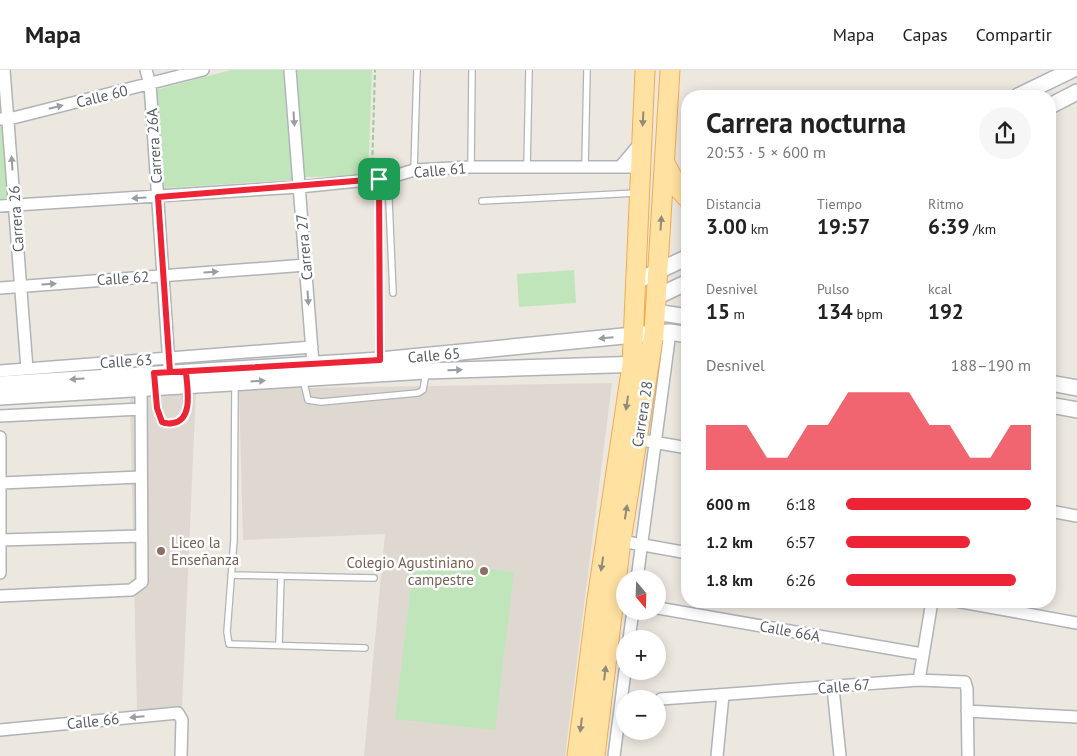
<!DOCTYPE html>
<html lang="es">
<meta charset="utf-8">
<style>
:root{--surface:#fff;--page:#f6f6f6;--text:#222;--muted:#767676;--line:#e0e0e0;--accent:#ec2435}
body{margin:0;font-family:"PT Sans",sans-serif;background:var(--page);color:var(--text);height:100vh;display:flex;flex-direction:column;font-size:19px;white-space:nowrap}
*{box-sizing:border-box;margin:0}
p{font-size:16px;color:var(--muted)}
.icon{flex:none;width:28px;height:28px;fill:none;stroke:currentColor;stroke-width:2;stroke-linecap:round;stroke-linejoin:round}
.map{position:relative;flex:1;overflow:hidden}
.panel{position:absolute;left:681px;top:20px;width:375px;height:518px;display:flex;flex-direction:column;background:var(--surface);border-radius:20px;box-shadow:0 2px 12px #0003}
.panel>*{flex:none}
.needle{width:32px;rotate:161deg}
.fabs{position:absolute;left:616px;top:500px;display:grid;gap:10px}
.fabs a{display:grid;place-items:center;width:50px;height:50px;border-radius:50%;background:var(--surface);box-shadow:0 2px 12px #0003;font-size:25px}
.pin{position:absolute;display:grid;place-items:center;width:42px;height:42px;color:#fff;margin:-21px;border-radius:10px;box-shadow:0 2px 8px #0006}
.round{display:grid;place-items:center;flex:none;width:52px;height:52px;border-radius:26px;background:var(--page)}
.overview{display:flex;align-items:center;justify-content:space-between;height:85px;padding:0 25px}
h1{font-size:28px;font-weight:600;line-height:38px}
.figures{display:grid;grid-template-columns:repeat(3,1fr);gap:8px;height:85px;padding:5px 25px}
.figures div{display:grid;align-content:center}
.figures b{font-size:21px;font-weight:600}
.figures small{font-size:14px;font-weight:400}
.figures p{font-size:14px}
.chart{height:140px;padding:10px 25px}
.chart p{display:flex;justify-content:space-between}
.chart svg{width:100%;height:90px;margin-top:5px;fill:var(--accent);opacity:.7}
ul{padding:0 25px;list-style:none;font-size:16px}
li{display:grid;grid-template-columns:80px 60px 1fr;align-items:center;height:38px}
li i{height:12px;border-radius:6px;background:var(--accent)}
header{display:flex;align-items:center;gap:30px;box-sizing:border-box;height:70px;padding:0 25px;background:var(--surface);border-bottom:1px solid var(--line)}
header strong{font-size:24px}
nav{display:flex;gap:28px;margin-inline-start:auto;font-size:18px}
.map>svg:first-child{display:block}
.education{fill:#ded8d0}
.green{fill:#c1e5ba}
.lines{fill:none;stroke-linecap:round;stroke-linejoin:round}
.service-casing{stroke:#b0b4b8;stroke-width:8}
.minor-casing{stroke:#b0b4b8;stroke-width:14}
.tertiary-casing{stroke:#b0b4b8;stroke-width:18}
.primary-casing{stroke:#f4ab50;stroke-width:21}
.path{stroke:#97cd9e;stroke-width:2;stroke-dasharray:5 2.5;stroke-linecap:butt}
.service{stroke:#fff;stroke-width:5.5}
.minor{stroke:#fff;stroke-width:11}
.tertiary{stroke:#fff;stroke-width:15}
.primary{stroke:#ffe1a1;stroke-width:19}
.oneway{fill:#9b9ea0}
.oneway2{fill:#928b77}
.route-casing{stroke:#fff;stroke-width:10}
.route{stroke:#ec2435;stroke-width:6}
.education-dot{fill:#8d6e63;stroke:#fff;stroke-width:2}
.labels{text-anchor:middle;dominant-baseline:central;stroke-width:5;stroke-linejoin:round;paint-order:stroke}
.street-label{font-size:15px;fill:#585d61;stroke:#fff}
.education-label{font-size:15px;fill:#785e54;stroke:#fff;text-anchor:start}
</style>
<header>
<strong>Mapa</strong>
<nav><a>Mapa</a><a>Capas</a><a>Compartir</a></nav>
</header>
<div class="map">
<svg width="1077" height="686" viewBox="0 0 1077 686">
<rect width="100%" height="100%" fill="#ece7df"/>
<!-- education -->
<path class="education" d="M 612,313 L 565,686 L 364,686 L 385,464 L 243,470 L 239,319 Z
M 196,319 L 182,639 L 137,642 L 130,323 Z"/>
<!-- green -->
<path class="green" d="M 231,0 L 283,0 L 292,110 L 163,118 L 156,20 Z
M 297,0 L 372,0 L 368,106 L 303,107 Z
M 0,56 L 5,56 L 11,132 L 0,132 Z
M 574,200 L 576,233 L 519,237 L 517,204 Z
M 414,491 L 514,502 L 495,660 L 395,649 Z"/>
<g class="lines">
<defs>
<path id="service" d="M 471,97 L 472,0
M 527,97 L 529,0
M 585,97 L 587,0
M 414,100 L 417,0
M 388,108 L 393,223
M 482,131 L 636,123
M 303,309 L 308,330 L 321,332 L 418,323 L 423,320 L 426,303
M 235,315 L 234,470 L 227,562 L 229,574 L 365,578
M 155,318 L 160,349 L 165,354 C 174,354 180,352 186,344 L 187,317
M 231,505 L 374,508
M 279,575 L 281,506"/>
<path id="minor" d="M 4,0 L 27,299
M 146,0 L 150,14 L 169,295
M 290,0 L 313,294
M 0,49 L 9,49 L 203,0
M 620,97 L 642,71
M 0,136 L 299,117 L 388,108 L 414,100 L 471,97 L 642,97
M 0,218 L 306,195
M 0,301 L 312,277
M 0,346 L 141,339
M 0,367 L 0,503
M 647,371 L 688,378
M 1,413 L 140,407
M 1050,441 L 1077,446
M 1,470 L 141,466
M 621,471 L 688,483
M 637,509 L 670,262
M 0,526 L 131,520 L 142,512 L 141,318
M 956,531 L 1077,553
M 658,538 L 922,584
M 629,569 L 633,541
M 919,610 L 932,531
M 833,618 L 840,686
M 661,629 L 919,610 L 965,612 L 967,619 L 968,686
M 967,641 L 1077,647
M 0,660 L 178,643 L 182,650 L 181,686
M 614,686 L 625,601
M 717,686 L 723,625"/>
<path id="tertiary" d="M 1018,26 L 1072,0
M 1050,36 L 1077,22
M 637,211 L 688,187
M 656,227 L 688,212
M 655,242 L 688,247
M 1050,313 L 1077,318
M 0,314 L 380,290 L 654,263 L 670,262 L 688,265
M 0,327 L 426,301 L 643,294
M 1050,335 L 1077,340"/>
<path id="primary" d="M 666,95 L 678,118 L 688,129
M 577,686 L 597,529 L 632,295 L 645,0
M 595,686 L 621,471 L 654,263 L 670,0"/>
</defs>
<!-- service casing -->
<use href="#service" class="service-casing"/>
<!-- minor casing -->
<use href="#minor" class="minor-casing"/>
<!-- tertiary casing -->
<use href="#tertiary" class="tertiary-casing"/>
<!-- primary casing -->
<use href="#primary" class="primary-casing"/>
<!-- path -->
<path class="path" d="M 372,100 L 375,0
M 379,119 L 380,276"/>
<!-- service -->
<use href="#service" class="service"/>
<!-- minor -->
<use href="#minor" class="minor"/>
<!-- tertiary -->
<use href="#tertiary" class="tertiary"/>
<!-- primary -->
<use href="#primary" class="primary"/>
</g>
<!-- one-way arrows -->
<defs><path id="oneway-solid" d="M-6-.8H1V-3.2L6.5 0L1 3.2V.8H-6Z" transform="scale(1.25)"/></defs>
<g class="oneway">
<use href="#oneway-solid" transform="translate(56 37) rotate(-14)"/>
<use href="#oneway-solid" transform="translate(294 49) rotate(86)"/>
<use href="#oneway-solid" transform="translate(12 93) rotate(-94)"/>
<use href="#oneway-solid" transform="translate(139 128) rotate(177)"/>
<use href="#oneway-solid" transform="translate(211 202) rotate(-4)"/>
<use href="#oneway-solid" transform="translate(49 214) rotate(-4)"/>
<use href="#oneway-solid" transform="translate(308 228) rotate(86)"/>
<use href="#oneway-solid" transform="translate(606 268) rotate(175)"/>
<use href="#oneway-solid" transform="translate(455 300) rotate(-2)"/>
<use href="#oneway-solid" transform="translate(77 309) rotate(176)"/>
<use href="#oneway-solid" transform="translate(258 311) rotate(-3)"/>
<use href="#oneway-solid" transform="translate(137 647) rotate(175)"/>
</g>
<g class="oneway2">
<use href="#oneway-solid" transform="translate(643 49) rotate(93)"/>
<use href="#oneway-solid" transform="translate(661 153) rotate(-86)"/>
<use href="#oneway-solid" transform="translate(627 333) rotate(98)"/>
<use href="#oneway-solid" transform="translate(626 442) rotate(-81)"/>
<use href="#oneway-solid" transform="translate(602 494) rotate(99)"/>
<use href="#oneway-solid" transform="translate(605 603) rotate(-83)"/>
<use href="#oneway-solid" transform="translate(581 655) rotate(97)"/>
</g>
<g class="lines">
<defs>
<path id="route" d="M 379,109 L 158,127 L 170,302 L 186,302 C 187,317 194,350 173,353 C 168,354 166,354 162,352 L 157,338 L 154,303 C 230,299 305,294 380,290 L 379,109"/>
</defs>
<!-- route casing -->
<use href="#route" class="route-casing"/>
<!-- route -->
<use href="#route" class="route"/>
</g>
<!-- markers -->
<g class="education-dot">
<circle cx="161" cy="481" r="5"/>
<circle cx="484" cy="501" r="5"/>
</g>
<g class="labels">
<!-- street labels -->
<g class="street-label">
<text transform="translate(102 26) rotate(-14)">Calle 60</text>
<text transform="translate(154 76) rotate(-94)">Carrera 26A</text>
<text transform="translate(440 100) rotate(-5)">Calle 61</text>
<text transform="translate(16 149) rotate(-94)">Carrera 26</text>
<text transform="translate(304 177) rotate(-95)">Carrera 27</text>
<text transform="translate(123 208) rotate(-4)">Calle 62</text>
<text transform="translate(434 285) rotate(-5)">Calle 65</text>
<text transform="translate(126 291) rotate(-4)">Calle 63</text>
<text transform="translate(642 344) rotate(-81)">Carrera 28</text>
<text transform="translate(790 561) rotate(10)">Calle 66A</text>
<text transform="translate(844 616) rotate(-5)">Calle 67</text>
<text transform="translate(93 651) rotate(-6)">Calle 66</text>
</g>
<!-- education labels -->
<g class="education-label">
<text x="171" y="472">Liceo la<tspan x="171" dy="17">Enseñanza</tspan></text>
<text x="474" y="492" text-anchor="end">Colegio Agustiniano<tspan x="474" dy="17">campestre</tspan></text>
</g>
</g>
</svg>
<div class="fabs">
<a><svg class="needle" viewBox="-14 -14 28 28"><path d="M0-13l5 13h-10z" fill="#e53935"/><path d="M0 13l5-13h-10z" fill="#767676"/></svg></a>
<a>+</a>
<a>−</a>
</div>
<div class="pin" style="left:379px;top:109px;background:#1e9e55"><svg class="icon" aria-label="arrive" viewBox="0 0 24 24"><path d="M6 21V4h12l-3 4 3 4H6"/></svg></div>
<section class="panel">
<div class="overview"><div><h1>Carrera nocturna</h1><p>20:53 · 5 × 600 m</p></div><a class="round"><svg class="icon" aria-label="share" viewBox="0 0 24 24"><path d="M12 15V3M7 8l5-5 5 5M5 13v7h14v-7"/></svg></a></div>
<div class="figures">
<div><p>Distancia</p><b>3.00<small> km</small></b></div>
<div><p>Tiempo</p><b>19:57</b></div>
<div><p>Ritmo</p><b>6:39<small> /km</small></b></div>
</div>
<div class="figures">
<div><p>Desnivel</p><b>15<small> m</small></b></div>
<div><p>Pulso</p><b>134<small> bpm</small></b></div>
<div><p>kcal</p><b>192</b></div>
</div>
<div class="chart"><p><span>Desnivel</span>188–190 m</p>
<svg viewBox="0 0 160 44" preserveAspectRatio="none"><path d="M0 44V22L10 22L20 22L30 38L40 38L50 22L60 22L70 6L80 6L90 6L100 6L110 22L120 22L130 38L140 38L150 22L160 22V44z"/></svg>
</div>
<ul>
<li><b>600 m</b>6:18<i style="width:100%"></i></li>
<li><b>1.2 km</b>6:57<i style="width:67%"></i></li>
<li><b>1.8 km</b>6:26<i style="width:92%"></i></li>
</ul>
</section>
</div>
